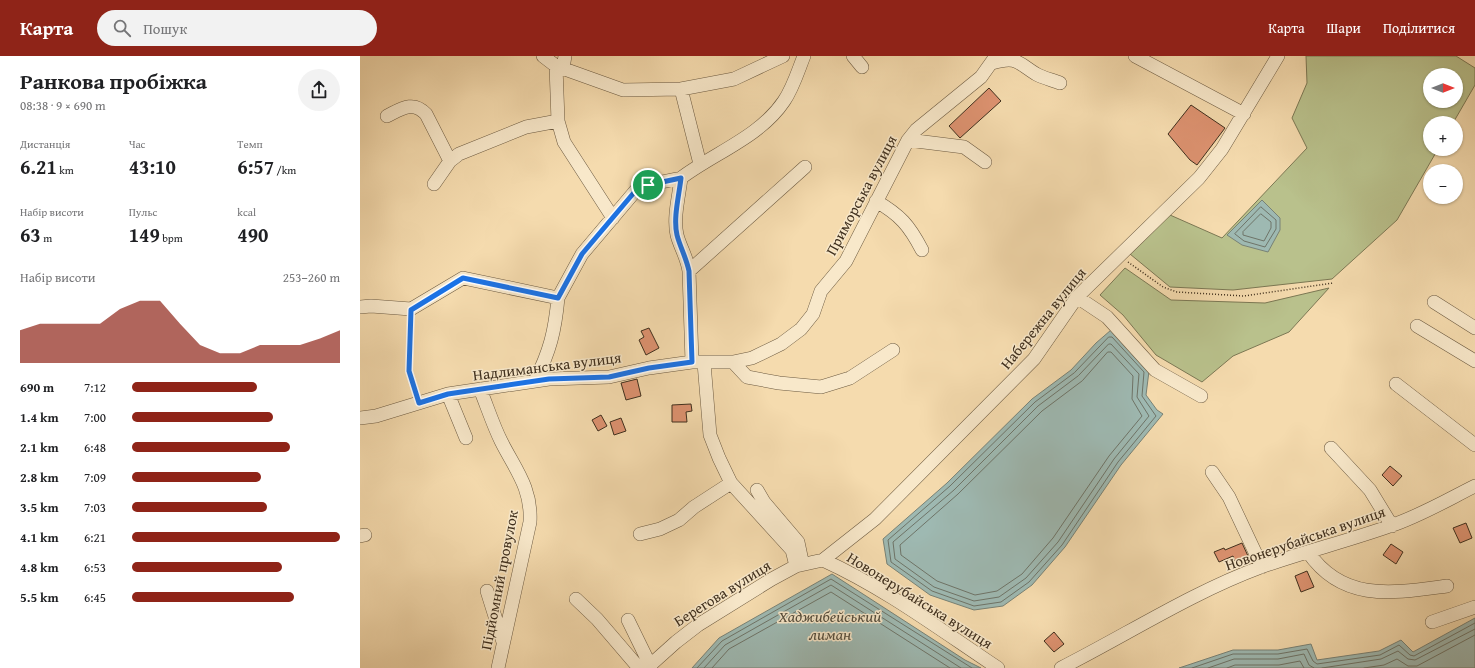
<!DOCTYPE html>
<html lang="uk">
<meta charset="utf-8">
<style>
:root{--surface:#fff;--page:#f2f2f2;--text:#202124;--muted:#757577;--accent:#8f2418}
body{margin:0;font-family:"Gentium Book Plus",serif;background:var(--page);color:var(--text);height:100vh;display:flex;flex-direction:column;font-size:15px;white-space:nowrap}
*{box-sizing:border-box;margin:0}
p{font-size:13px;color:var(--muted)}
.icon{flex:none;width:22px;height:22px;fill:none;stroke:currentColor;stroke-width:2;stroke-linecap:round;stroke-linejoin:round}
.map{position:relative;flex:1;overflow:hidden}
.panel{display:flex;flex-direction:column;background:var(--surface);width:360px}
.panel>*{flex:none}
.needle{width:26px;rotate:90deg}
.buttons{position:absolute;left:1063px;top:12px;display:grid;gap:8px}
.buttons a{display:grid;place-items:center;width:40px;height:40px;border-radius:50%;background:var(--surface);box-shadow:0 1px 3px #0004;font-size:20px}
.pin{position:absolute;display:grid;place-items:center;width:34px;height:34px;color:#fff;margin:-17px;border:2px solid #fff;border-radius:50%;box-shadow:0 1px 4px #0007}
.round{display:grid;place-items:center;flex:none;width:42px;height:42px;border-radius:21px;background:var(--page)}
.headline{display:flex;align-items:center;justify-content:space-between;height:68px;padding:0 20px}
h1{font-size:22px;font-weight:700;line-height:30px}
.metrics{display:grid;grid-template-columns:repeat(3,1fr);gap:6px;height:68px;padding:4px 20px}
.metrics div{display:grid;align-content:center}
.metrics b{font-size:20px;font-weight:700}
.metrics small{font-size:11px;font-weight:400}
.metrics p{font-size:11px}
.chart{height:112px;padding:8px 20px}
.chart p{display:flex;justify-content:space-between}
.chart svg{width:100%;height:72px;margin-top:4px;fill:var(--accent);opacity:.7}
ul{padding:0 20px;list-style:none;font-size:13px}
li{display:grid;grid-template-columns:64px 48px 1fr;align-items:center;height:30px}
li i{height:10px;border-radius:5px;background:var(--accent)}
header{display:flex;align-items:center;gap:24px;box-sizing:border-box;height:56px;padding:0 20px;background:var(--accent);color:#fff}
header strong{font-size:19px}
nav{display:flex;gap:22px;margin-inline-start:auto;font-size:14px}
.search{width:280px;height:36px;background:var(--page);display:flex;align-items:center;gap:10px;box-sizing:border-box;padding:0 14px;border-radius:22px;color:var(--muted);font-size:15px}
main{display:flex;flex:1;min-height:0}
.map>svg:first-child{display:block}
.green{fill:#b9c18c;stroke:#7c7854;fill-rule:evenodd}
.water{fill:#9eb9b2;stroke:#788276}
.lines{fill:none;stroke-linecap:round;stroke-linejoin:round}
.shore{stroke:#6e7468;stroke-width:1}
.building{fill:#dd9270;stroke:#3f2f1d}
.minor-casing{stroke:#6c5a41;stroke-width:14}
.path{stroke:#3f2f1d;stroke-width:1.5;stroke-dasharray:1 2;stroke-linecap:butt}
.minor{stroke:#f8e8ca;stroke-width:13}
.route-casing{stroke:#fff;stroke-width:8}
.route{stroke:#1a73e8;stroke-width:5}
.labels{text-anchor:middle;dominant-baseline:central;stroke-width:3;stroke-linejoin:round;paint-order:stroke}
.street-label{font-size:15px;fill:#3f2f1d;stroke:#f8e8ca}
.water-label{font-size:16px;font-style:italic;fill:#524b3b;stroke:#f8e8ca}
</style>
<header>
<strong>Карта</strong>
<div class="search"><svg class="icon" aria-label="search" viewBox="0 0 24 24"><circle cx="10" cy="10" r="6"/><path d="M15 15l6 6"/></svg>Пошук</div>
<nav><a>Карта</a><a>Шари</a><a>Поділитися</a></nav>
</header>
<main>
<section class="panel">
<div class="headline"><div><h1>Ранкова пробіжка</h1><p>08:38 · 9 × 690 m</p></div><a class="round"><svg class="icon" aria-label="share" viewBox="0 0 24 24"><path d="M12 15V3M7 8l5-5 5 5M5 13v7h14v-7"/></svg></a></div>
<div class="metrics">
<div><p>Дистанція</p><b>6.21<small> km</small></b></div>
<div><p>Час</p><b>43:10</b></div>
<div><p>Темп</p><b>6:57<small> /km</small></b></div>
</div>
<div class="metrics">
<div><p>Набір висоти</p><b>63<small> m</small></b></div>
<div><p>Пульс</p><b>149<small> bpm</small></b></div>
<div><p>kcal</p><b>490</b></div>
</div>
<div class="chart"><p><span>Набір висоти</span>253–260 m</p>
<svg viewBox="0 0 160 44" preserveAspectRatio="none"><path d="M0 44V24L10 20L20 20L30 20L40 20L50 11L60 6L70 6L80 20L90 33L100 38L110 38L120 33L130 33L140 33L150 29L160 24V44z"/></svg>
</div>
<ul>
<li><b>690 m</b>7:12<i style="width:60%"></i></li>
<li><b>1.4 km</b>7:00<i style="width:68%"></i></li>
<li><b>2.1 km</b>6:48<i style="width:76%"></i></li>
<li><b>2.8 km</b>7:09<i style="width:62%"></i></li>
<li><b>3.5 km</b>7:03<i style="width:65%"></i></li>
<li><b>4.1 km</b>6:21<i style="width:100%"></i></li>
<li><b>4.8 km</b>6:53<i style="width:72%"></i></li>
<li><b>5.5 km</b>6:45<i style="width:78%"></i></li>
</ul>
</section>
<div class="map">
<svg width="1115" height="612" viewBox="0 0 1115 612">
<rect width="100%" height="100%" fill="#f5dbae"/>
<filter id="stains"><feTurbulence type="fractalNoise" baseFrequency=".005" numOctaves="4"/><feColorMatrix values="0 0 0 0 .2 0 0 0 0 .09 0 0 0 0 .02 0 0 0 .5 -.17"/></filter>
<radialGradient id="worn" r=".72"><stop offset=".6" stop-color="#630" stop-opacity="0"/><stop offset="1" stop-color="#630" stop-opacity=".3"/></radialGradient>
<!-- green -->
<path class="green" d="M 946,0 L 1096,0 L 1115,12 L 1115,29 L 1093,67 L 1070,67 L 1070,93 L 1078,93 L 1037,164 L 972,223 L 873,234 L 810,231 L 770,198 L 810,159 L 862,182 L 947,92 L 932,62 L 947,27 ZM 1070,19 L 1096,19 L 1096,45 L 1070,45 Z
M 765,212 L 811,244 L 905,247 L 969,232 L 929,276 L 873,300 L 842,326 L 796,299 L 763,259 L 740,239 Z"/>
<!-- water -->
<path class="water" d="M 902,144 L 920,162 L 920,174 L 908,196 L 882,189 L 867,179 Z
M 751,274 L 789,315 L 786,339 L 797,354 L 803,358 L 761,409 L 705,491 L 672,529 L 643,550 L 614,554 L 570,539 L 527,508 L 523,483 L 587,427 L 672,343 L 711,314 L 736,287 Z
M 472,518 L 605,604 L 621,612 L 332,612 L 359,582 Z
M 1115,562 L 1115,612 L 819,612 L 873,594 L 918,594 L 951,588 L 957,604 L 1019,595 L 1041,584 L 1053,596 Z"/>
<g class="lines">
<!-- shore -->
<path class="shore" d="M 901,151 L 916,164 L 916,173 L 905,191 L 884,185 L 875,178 Z
M 901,158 L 911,166 L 911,172 L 904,185 L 883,179 L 883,176 Z
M 749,281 L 752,281 L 784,316 L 782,340 L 796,360 L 758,406 L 702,489 L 669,526 L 641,546 L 614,550 L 572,535 L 531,506 L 528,484 L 590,430 L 675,346 L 714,317 Z
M 749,288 L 751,288 L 779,318 L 777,341 L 789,360 L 754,403 L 698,486 L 666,522 L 639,541 L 614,545 L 574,531 L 535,503 L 533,486 L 594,434 L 678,350 L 718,320 Z
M 748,296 L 751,296 L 773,320 L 772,343 L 782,360 L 749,400 L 693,482 L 662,518 L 637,535 L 615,539 L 577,525 L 541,499 L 540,489 L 598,438 L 682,355 L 722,325 Z
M 337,612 L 362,585 L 471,523 L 612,612
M 344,612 L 365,589 L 471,529 L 601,612
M 352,612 L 369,593 L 471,536 L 590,612
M 832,612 L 873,598 L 918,598 L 947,593 L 953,605 L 957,608 L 1020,599 L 1039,589 L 1050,599 L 1054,600 L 1115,567
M 848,612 L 874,603 L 918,603 L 944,598 L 949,609 L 954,612
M 867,612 L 875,609 L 919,609 L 940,605 L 944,612
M 962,612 L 1021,603 L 1038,595 L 1048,603 L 1055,604 L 1115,573
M 1004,612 L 1024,609 L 1037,603 L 1048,610 L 1057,610 L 1115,579"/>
</g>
<!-- building -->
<path class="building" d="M 629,32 L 641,45 L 600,82 L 589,70 Z
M 831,49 L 865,72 L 837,109 L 830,104 L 808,78 Z
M 289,272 L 299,292 L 286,299 L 279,284 L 284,281 L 281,275 Z
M 277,323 L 281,340 L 266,344 L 261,327 Z
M 331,348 L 332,355 L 326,356 L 327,366 L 312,366 L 312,349 Z
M 241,359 L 247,370 L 238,375 L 232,364 Z
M 261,362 L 266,375 L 254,379 L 250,366 Z
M 1030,410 L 1042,420 L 1033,430 L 1022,419 Z
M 1106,467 L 1112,482 L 1100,487 L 1093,472 Z
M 882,487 L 888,500 L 875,505 L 873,500 L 859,506 L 854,496 L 864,492 L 865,494 Z
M 1031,488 L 1043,496 L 1036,508 L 1023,499 Z
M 947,515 L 954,531 L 941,536 L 935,520 Z
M 694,576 L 704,588 L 694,596 L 684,585 Z"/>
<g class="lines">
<defs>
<path id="minor" d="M 183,0 L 196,10 L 198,65 L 204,86 L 253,162
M 493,0 L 502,11
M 775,0 L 884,58
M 632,7 C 657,0 657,6 676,18 C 683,22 693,24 700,27
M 196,10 L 263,34 L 321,33 L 374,23 L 423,0
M 203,12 L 205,0
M 321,33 L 340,108
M 27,60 C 41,53 53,44 66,58 L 90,105
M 548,84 L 604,91 L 625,106
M 74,128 L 90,105 L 99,98 L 166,71 L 198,65
M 516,145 C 540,159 549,169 562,194
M 329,215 L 445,111
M 717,241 L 747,261 L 795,314 L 841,340
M 1074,246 L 1115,272
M 0,251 L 11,250 L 51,253 L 103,222 L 198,242 L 222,198 L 277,133 L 287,129 L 321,122
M 1057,270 L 1115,305
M 332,306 L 329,215 C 327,201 320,191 317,179 C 313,162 319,140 321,122 C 354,97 400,81 424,45 C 433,32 438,15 444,0
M 373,306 L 387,321 L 419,327 L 461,331 L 490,322 L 533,294
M 344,307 L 350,379 L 359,402 L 371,427 L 432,494 L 436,510
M 175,325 C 190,295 195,275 198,242
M 1036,328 L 1115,389
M 120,333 C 127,350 133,369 141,385 C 155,413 172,432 170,466 L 138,612
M 88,338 L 106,382
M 0,362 L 16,360 L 88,338 L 108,335 L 189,323 L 249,321 L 289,312 L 332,306 L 373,306 L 392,302 L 421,288 L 441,273 L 453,258 L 461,235 L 486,205 L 548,84 L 556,74 L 621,21 L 636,0
M 971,392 L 1010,434 L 1032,470
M 852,416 L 869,441 L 902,511
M 397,434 L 404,446 L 438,486 L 442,505
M 280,478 L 300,473 L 319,464 L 334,451 L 371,427
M 0,480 L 5,479
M 948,496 C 983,547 1034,537 1087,530
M 463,504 L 515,463 L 674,303 L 717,241 L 839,122 L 862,93 L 918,0
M 463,504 C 525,532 582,575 638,612
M 127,535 L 143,586
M 216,543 L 237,563 L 279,612
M 268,564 L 290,609
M 1072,566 L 1115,551
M 287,612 L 316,586 L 338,569 L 412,523 L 436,510 L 463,504
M 701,612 C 768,578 831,537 901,511 C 943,496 988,485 1030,470 C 1060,460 1087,444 1115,430"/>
</defs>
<!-- minor casing -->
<use href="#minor" class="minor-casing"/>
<!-- path -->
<path class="path" d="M 768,206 L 803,231 L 817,236 L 884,240 L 973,227
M 51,263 L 49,315 L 56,337"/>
<!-- minor -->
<use href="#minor" class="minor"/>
</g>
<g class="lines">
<defs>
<path id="route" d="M 321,122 C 319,140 313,162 317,179 C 320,191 326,201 329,215 L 332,306 L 289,312 L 249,321 L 189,323 L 108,335 L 88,338 L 59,347 L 49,315 L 51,254 L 103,222 L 198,242 L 222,198 L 277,133 L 288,129 Z"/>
</defs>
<!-- route casing -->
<use href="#route" class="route-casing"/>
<!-- route -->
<use href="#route" class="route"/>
</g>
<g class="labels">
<!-- street labels -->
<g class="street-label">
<text transform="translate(501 139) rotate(-62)">Приморська вулиця</text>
<text transform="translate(683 262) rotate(-51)">Набережна вулиця</text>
<text transform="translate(187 310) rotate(-7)">Надлиманська вулиця</text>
<text transform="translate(945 482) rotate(-19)">Новонерубайська вулиця</text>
<text transform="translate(139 524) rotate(-79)">Підйомний провулок</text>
<text transform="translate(362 537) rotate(-32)">Берегова вулиця</text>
<text transform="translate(560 544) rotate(32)">Новонерубайська вулиця</text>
</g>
<!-- water labels -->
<g class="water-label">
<text x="470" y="560">Хаджибейський<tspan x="470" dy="18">лиман</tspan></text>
</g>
</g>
<rect width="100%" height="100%" filter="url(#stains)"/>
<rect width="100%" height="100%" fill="url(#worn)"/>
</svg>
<div class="buttons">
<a><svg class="needle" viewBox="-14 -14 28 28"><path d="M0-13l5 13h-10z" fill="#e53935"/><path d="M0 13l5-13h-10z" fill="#757577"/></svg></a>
<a>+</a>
<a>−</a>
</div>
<div class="pin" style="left:288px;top:129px;background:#1e9e55"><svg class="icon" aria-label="arrive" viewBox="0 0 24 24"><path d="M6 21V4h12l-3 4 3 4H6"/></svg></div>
</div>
</main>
